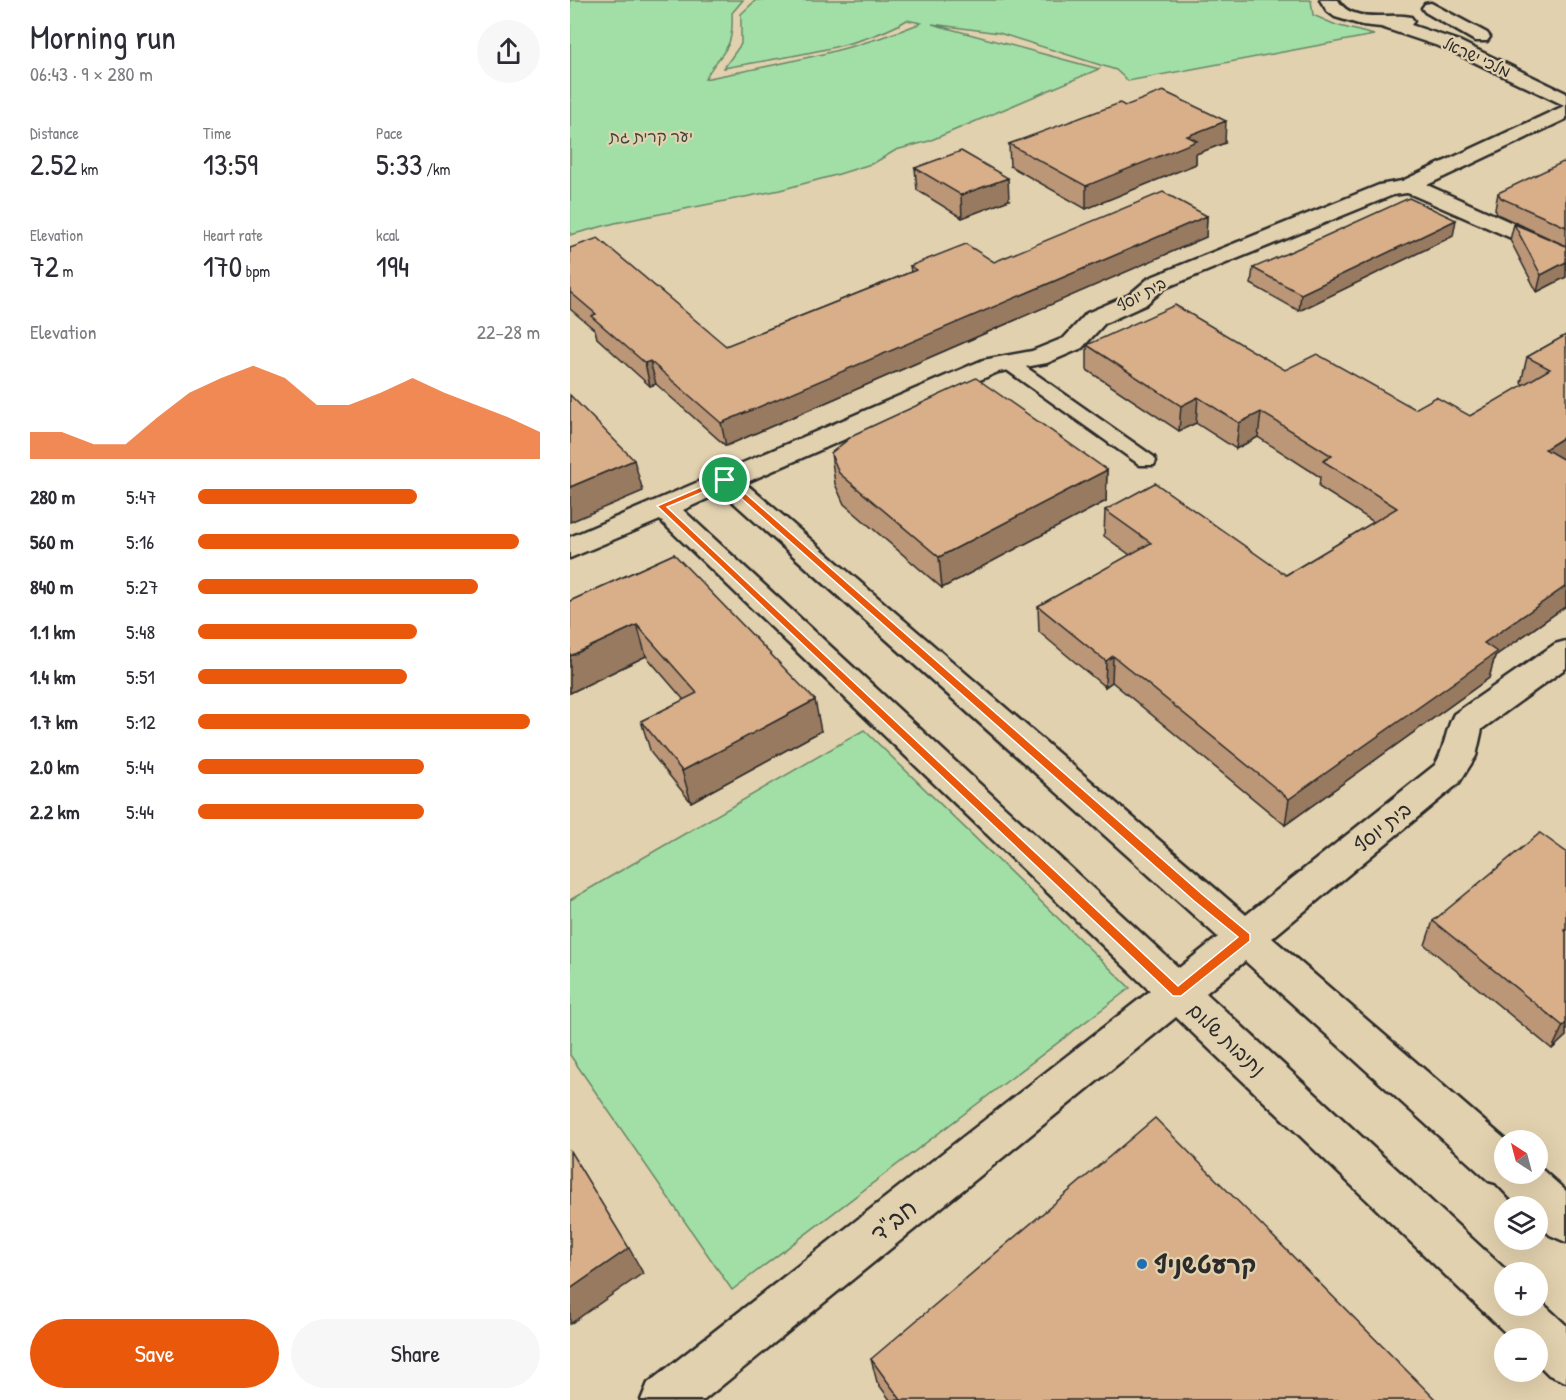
<!DOCTYPE html>
<meta charset="utf-8">
<style>
:root{--surface:#fff;--page:#f7f7f7;--text:#2b2b33;--muted:#7c7c81;--accent:#ea580c}
body{margin:0;font-family:"Patrick Hand","Playpen Sans Hebrew",sans-serif;background:var(--page);color:var(--text);height:100vh;display:flex;flex-direction:column;font-size:22px;white-space:nowrap}
*{box-sizing:border-box;margin:0}
p{font-size:20px;color:var(--muted)}
.icon{flex:none;width:33px;height:33px;fill:none;stroke:currentColor;stroke-width:2;stroke-linecap:round;stroke-linejoin:round}
.map{position:relative;flex:1;overflow:hidden}
.side{display:flex;flex-direction:column;background:var(--surface);width:570px}
.side>*{flex:none}
.needle{width:39px;rotate:324deg}
.tools{position:absolute;left:924px;top:1130px;display:grid;gap:12px}
.tools a{display:grid;place-items:center;width:54px;height:54px;border-radius:50%;background:var(--surface);box-shadow:0 6px 24px #0002;font-size:30px}
.pin{position:absolute;display:grid;place-items:center;width:51px;height:51px;color:#fff;margin:-26px;border:3px solid #fff;border-radius:50%;box-shadow:0 2px 6px #0007}
.round{display:grid;place-items:center;flex:none;width:63px;height:63px;border-radius:32px;background:var(--page)}
.overview{display:flex;align-items:center;justify-content:space-between;height:102px;padding:0 30px}
h1{font-size:33px;font-weight:600;line-height:45px}
.metrics{display:grid;grid-template-columns:repeat(3,1fr);gap:9px;height:102px;padding:6px 30px}
.metrics div{display:grid;align-content:center}
.metrics b{font-size:30px;font-weight:600}
.metrics small{font-size:16px;font-weight:400}
.metrics p{font-size:16px}
.chart{height:168px;padding:12px 30px}
.chart p{display:flex;justify-content:space-between}
.chart svg{width:100%;height:108px;margin-top:6px;fill:var(--accent);opacity:.7}
.button{display:flex;gap:12px;margin-top:auto;padding:12px 30px}
.button a{flex:1;height:69px;border-radius:36px;background:var(--accent);color:#fff;font-size:24px;font-weight:600;line-height:69px;text-align:center}
.button a+a{background:var(--page);color:var(--text)}
ul{padding:0 30px;list-style:none;font-size:20px}
li{display:grid;grid-template-columns:96px 72px 1fr;align-items:center;height:45px}
li i{height:15px;border-radius:8px;background:var(--accent)}
main{display:flex;flex:1;min-height:0}
.map>svg:first-child{display:block}
.green{fill:#a2dfa6;stroke:#668568;stroke-width:1.5}
.lines{fill:none;stroke-linecap:round;stroke-linejoin:round}
.lane-casing{stroke:#2b2b2b;stroke-width:5}
.street-casing{stroke:#2b2b2b;stroke-width:5}
.secondary-casing{stroke:#2b2b2b;stroke-width:5}
.lane{fill:#e2d1ae;fill-rule:evenodd}
.street{fill:#e2d1ae;fill-rule:evenodd}
.secondary{fill:#e2d1ae;fill-rule:evenodd}
.wall{fill:#bb9677;stroke:#2b2b2b;stroke-width:1.5}
.shaded-wall{fill:#987a61;stroke:#2b2b2b;stroke-width:1.5}
.building{fill:#d9af8a;stroke:#2b2b2b;stroke-width:1.5}
.route{fill:#ea580c;stroke:#fff;stroke-width:1.5;fill-rule:evenodd}
.poi-dot{fill:#1f6fb2;stroke:#e2d1ae;stroke-width:2}
.labels{text-anchor:middle;dominant-baseline:central;stroke-width:4.5;stroke-linejoin:round;paint-order:stroke}
.far-street-label{font-size:16px;fill:#2b2b2b;stroke:#e2d1ae}
.far-park-label{font-size:16px;fill:#3d463d;stroke:#e2d1ae}
.street-label{font-size:20px;fill:#2b2b2b;stroke:#e2d1ae}
.near-street-label{font-size:24px;fill:#2b2b2b;stroke:#e2d1ae}
.near-poi-label{font-size:24px;font-weight:bold;fill:#2b2b2b;stroke:#e2d1ae;text-anchor:start}
</style>
<main>
<section class="side">
<div class="overview"><div><h1>Morning run</h1><p>06:43 · 9 × 280 m</p></div><a class="round"><svg class="icon" aria-label="share" viewBox="0 0 24 24"><path d="M12 15V3M7 8l5-5 5 5M5 13v7h14v-7"/></svg></a></div>
<div class="metrics">
<div><p>Distance</p><b>2.52<small> km</small></b></div>
<div><p>Time</p><b>13:59</b></div>
<div><p>Pace</p><b>5:33<small> /km</small></b></div>
</div>
<div class="metrics">
<div><p>Elevation</p><b>72<small> m</small></b></div>
<div><p>Heart rate</p><b>170<small> bpm</small></b></div>
<div><p>kcal</p><b>194</b></div>
</div>
<div class="chart"><p><span>Elevation</span>22–28 m</p>
<svg viewBox="0 0 160 44" preserveAspectRatio="none"><path d="M0 44V33L10 33L20 38L30 38L40 27L50 17L60 11L70 6L80 11L90 22L100 22L110 17L120 11L130 17L140 22L150 27L160 33V44z"/></svg>
</div>
<ul>
<li><b>280 m</b>5:47<i style="width:64%"></i></li>
<li><b>560 m</b>5:16<i style="width:94%"></i></li>
<li><b>840 m</b>5:27<i style="width:82%"></i></li>
<li><b>1.1 km</b>5:48<i style="width:64%"></i></li>
<li><b>1.4 km</b>5:51<i style="width:61%"></i></li>
<li><b>1.7 km</b>5:12<i style="width:97%"></i></li>
<li><b>2.0 km</b>5:44<i style="width:66%"></i></li>
<li><b>2.2 km</b>5:44<i style="width:66%"></i></li>
</ul>
<div class="button"><a>Save</a><a>Share</a></div>
</section>
<div class="map">
<svg width="996" height="1400" viewBox="0 0 996 1400">
<rect width="100%" height="100%" fill="#e2d1ae"/>
<filter id="ink" filterUnits="userSpaceOnUse"><feTurbulence type="fractalNoise" baseFrequency=".0167" numOctaves="2"/><feDisplacementMap in="SourceGraphic" scale="12" xChannelSelector="R" yChannelSelector="G"/><feConvolveMatrix kernelMatrix="1 2 1 2 8 2 1 2 1" color-interpolation-filters="sRGB"/></filter>
<g filter="url(#ink)">
<!-- green -->
<path class="green" d="M 0,0 L 173,0 L 162,13 C 164,53 151,50 135,79 C 208,64 283,51 351,23 L 337,20 C 292,48 208,58 154,68 L 171,44 L 171,14 L 186,0 L 741,0 L 743,15 L 766,25 L 804,35 L 558,81 L 546,70 L 429,33 L 362,24 L 529,69 L 359,141 L 326,150 L 304,163 L 266,175 L 210,190 L 45,223 L 0,235 Z
M 294,730 L 560,988 L 162,1290 L 0,1055 L 0,900 Z"/>
<g class="lines">
<defs>
<path id="lane" d="M 437,357 L 443,358 L 584,457 L 586,461 L 584,465 L 570,465 L 431,366 L 428,362 L 431,358 Z"/>
<path id="street" d="M 996,105 L 996,119 L 857,185 L 996,247 L 996,262 L 843,195 L 837,193 L 823,195 L 595,288 L 575,305 L 535,323 L 512,348 L 477,363 L 428,372 L 175,483 L 676,915 L 865,765 C 875,749 875,731 884,714 L 985,644 L 996,641 L 996,668 L 912,729 L 906,756 L 889,783 L 702,938 L 936,1140 L 934,1173 L 968,1173 L 968,1166 L 996,1191 L 996,1242 L 980,1235 L 968,1224 L 968,1206 L 948,1206 L 926,1183 L 919,1181 L 675,961 L 636,993 L 938,1272 L 934,1272 L 934,1305 L 968,1305 L 968,1299 L 996,1325 L 996,1382 L 979,1375 L 968,1364 L 968,1338 L 941,1338 L 606,1017 L 134,1400 L 71,1400 L 78,1383 L 580,991 L 90,520 L 0,558 L 0,537 L 413,360 L 462,351 L 494,338 L 517,313 L 559,295 L 579,278 L 809,185 L 832,181 ZM 152,492 L 648,937 L 609,968 L 113,510 Z"/>
<path id="secondary" d="M 750,0 L 768,0 C 782,25 819,12 841,17 L 844,21 L 841,25 L 889,41 L 996,93 L 996,106 L 877,49 L 811,27 L 792,25 L 765,17 L 757,11 Z
M 861,3 L 917,33 L 920,37 L 917,41 L 905,41 L 855,12 L 852,8 L 855,4 Z"/>
</defs>
<!-- lane casing -->
<use href="#lane" class="lane-casing"/>
<!-- street casing -->
<use href="#street" class="street-casing"/>
<!-- secondary casing -->
<use href="#secondary" class="secondary-casing"/>
<!-- lane -->
<use href="#lane" class="lane"/>
<!-- street -->
<use href="#street" class="street"/>
<!-- secondary -->
<use href="#secondary" class="secondary"/>
</g>
<!-- wall -->
<path class="wall" d="M 555,106 L 655,143 L 626,154 L 626,164 L 516,209 L 440,166 L 439,144 Z
M 996,164 L 996,277 L 967,292 L 940,240 L 944,224 L 994,245 L 927,214 L 925,209 L 928,193 Z
M 345,168 L 439,200 L 392,218 L 347,190 Z
M 637,216 L 636,237 L 156,446 L 86,384 L 80,386 L 27,338 L 25,330 L 0,309 L 0,248 L 156,346 L 341,272 L 340,266 L 424,262 Z
M 883,236 L 729,311 L 681,284 L 683,268 Z
M 996,335 L 992,459 L 996,461 L 996,606 L 925,656 L 919,678 L 715,825 L 542,682 L 535,687 L 469,632 L 468,606 L 560,555 L 534,536 L 535,510 L 716,575 L 804,522 L 749,487 L 750,477 L 688,437 L 666,449 L 626,423 L 609,431 L 517,370 L 517,345 L 715,370 L 845,409 L 900,416 L 954,385 L 951,383 L 957,357 Z
M 261,453 L 537,470 L 536,501 L 372,588 L 274,504 L 265,484 Z
M 104,554 L 251,731 L 121,802 L 81,753 L 71,721 L 114,700 L 76,656 L 0,693 L 0,601 Z
M 996,852 L 996,1036 L 982,1049 L 855,945 L 863,921 Z
M 301,1359 L 866,1400 L 320,1400 L 307,1382 Z"/>
<!-- shaded-wall -->
<path class="shaded-wall" d="M 656,121 L 655,143 L 626,154 L 626,164 L 516,209 L 516,186 L 617,136 Z
M 438,178 L 439,200 L 392,218 L 391,195 Z
M 637,216 L 636,237 L 156,446 L 151,423 Z
M 886,220 L 883,236 L 729,311 L 731,294 Z
M 996,262 L 996,277 L 967,292 L 971,275 Z
M 80,361 L 86,384 L 80,386 L 75,363 Z
M 628,397 L 626,423 L 609,431 L 611,406 Z
M 691,412 L 688,437 L 666,449 L 669,423 Z
M 996,436 L 996,457 L 967,475 L 975,449 Z
M 64,460 L 73,491 L 0,522 L 0,487 Z
M 537,470 L 536,501 L 372,588 L 369,557 Z
M 996,586 L 996,606 L 925,656 L 919,678 L 715,825 L 719,799 L 914,643 Z
M 67,625 L 76,656 L 0,693 L 0,656 Z
M 543,656 L 542,682 L 535,687 L 536,661 Z
M 245,700 L 251,731 L 121,802 L 112,771 Z
M 996,1023 L 996,1036 L 982,1049 L 993,1026 Z
M 59,1248 L 73,1273 L 0,1324 L 0,1289 Z"/>
<!-- building -->
<path class="building" d="M 593,91 L 656,121 L 617,136 L 627,141 L 516,186 L 439,144 L 550,103 L 555,106 Z
M 391,151 L 438,178 L 391,195 L 345,168 Z
M 993,162 L 996,164 L 996,227 L 931,198 L 928,193 Z
M 593,192 L 637,216 L 151,423 L 80,361 L 75,363 L 21,316 L 26,314 L 0,292 L 0,248 L 28,238 L 156,346 L 346,270 L 340,266 L 396,244 L 424,262 Z
M 839,198 L 886,220 L 731,294 L 683,268 L 729,248 Z
M 944,224 L 996,246 L 996,262 L 971,275 Z
M 605,305 L 715,370 L 747,354 L 845,409 L 866,397 L 900,416 L 980,369 L 957,357 L 996,335 L 996,436 L 975,449 L 996,461 L 996,586 L 914,643 L 927,652 L 719,799 L 543,656 L 536,661 L 468,606 L 581,543 L 535,510 L 585,483 L 716,575 L 827,508 L 753,461 L 762,456 L 691,412 L 669,423 L 628,397 L 611,406 L 517,345 Z
M 406,378 L 537,470 L 369,557 L 269,473 L 261,453 L 285,434 Z
M 0,395 L 64,460 L 0,487 Z
M 104,554 L 245,700 L 112,771 L 71,721 L 127,693 L 67,625 L 0,656 L 0,601 Z
M 970,833 L 996,852 L 996,929 L 994,930 L 996,932 L 996,1023 L 993,1026 L 863,921 Z
M 585,1118 L 866,1400 L 331,1400 L 301,1359 Z
M 0,1151 L 59,1248 L 0,1289 Z"/>
</g>
<!-- route -->
<path class="route" d="M 152,478 L 158,478 L 632,894 L 680,934 L 680,941 L 611,996 L 603,996 L 87,506 ZM 154,483 L 624,901 L 668,937 L 608,986 L 97,507 Z"/>
<!-- markers -->
<circle class="poi-dot" cx="572" cy="1264" r="6"/>
<g class="labels">
<!-- far-street labels -->
<g class="far-street-label">
<text transform="translate(907 57) rotate(25)">מלכי ישראל</text>
<text transform="translate(571 294) rotate(-29)">בית יוסף</text>
</g>
<!-- far-park labels -->
<g class="far-park-label">
<text x="81" y="136">יער קרית גת</text>
</g>
<!-- street labels -->
<g class="street-label">
<text transform="translate(812 827) rotate(-39)">בית יוסף</text>
<text transform="translate(657 1039) rotate(43)">נתיבות שלום</text>
</g>
<!-- near-street labels -->
<g class="near-street-label">
<text transform="translate(323 1220) rotate(-39)">חב"ד</text>
</g>
<!-- near-poi labels -->
<g class="near-poi-label">
<text x="584" y="1264">קרעטשניף</text>
</g>
</g>
</svg>
<div class="tools">
<a><svg class="needle" viewBox="-14 -14 28 28"><path d="M0-13l5 13h-10z" fill="#e53935"/><path d="M0 13l5-13h-10z" fill="#7c7c81"/></svg></a>
<a><svg class="icon" aria-label="layers" viewBox="0 0 24 24"><path d="M12 4l9 5-9 5-9-5zM3 14l9 5 9-5"/></svg></a>
<a>+</a>
<a>−</a>
</div>
<div class="pin" style="left:155px;top:480px;background:#1e9e55"><svg class="icon" aria-label="arrive" viewBox="0 0 24 24"><path d="M6 21V4h12l-3 4 3 4H6"/></svg></div>
</div>
</main>
